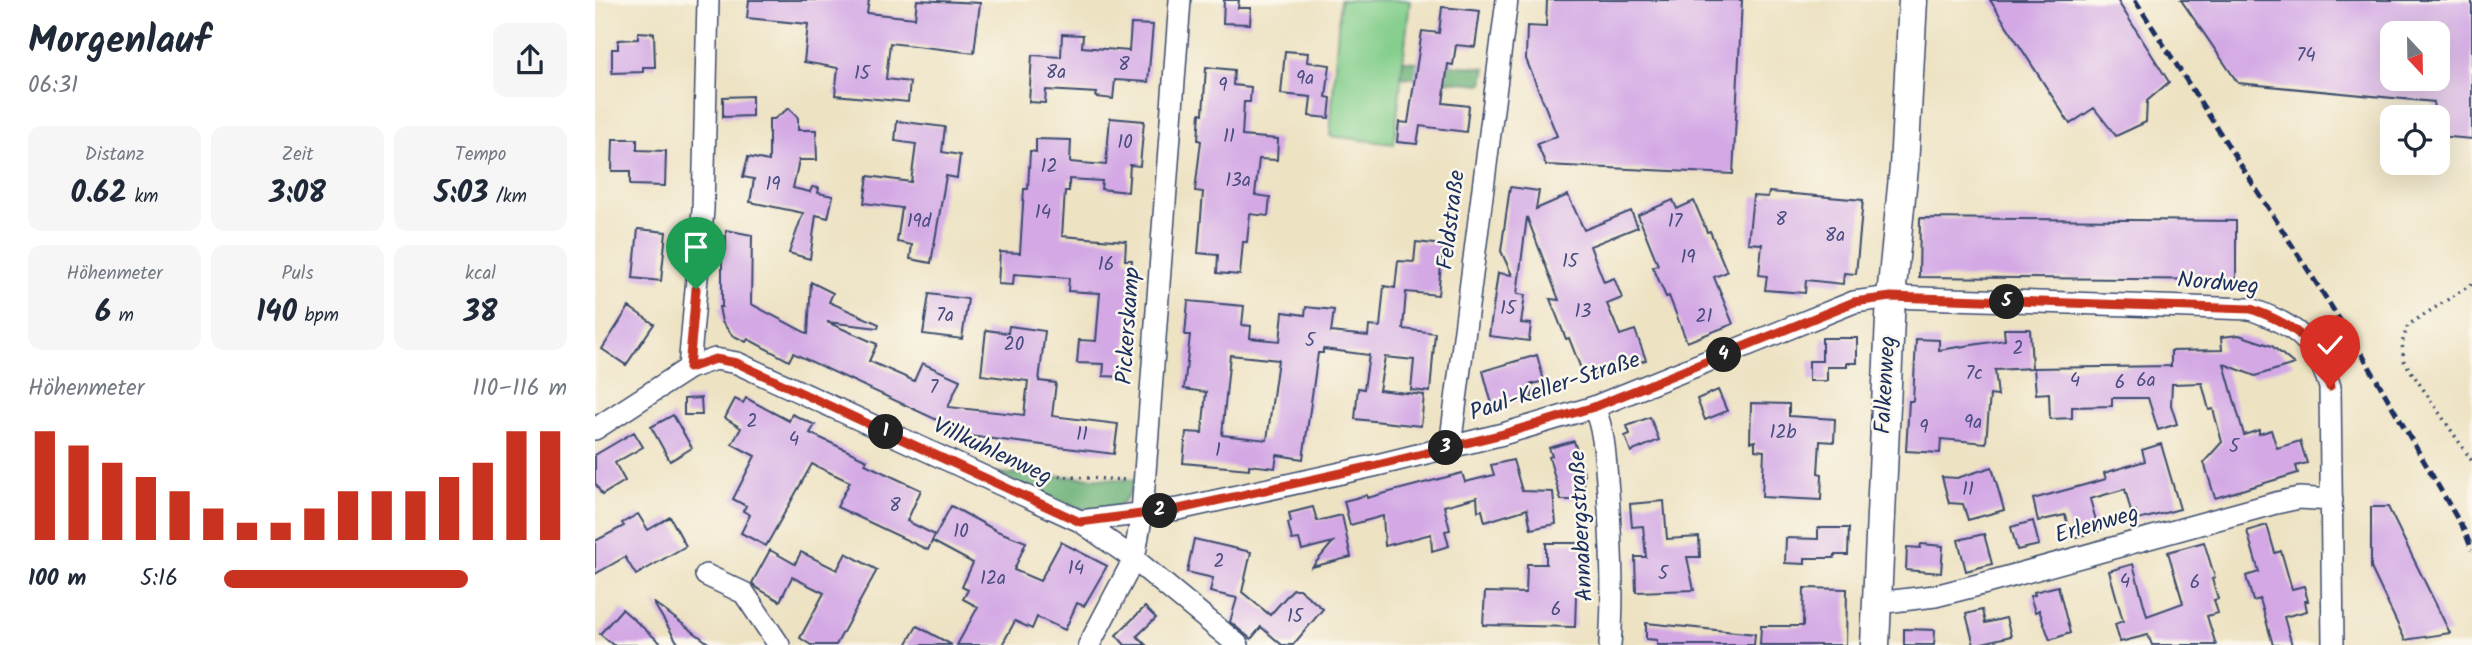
<!DOCTYPE html>
<html lang="de">
<meta charset="utf-8">
<style>
:root{--surface:#fff;--page:#f6f6f7;--text:#1f2937;--muted:#747a83;--accent:#c8321e}
body{margin:0;font-family:Kalam,sans-serif;background:var(--page);color:var(--text);height:100vh;display:flex;flex-direction:column;font-size:26px;white-space:nowrap}
*{box-sizing:border-box;margin:0}
p{font-size:23px;color:var(--muted)}
.icon{flex:none;width:38px;height:38px;fill:none;stroke:currentColor;stroke-width:2;stroke-linecap:round;stroke-linejoin:round}
.map{position:relative;flex:1;overflow:hidden}
.drawer{display:flex;flex-direction:column;background:var(--surface);width:595px}
.drawer>*{flex:none}
.needle{width:46px;rotate:158deg}
.tools{position:absolute;left:1785px;top:21px;display:grid;gap:14px}
.tools a{display:grid;place-items:center;width:70px;height:70px;border-radius:14px;background:var(--surface);box-shadow:0 7px 28px #0002;font-size:35px}
.pin{position:absolute;display:grid;place-items:center;width:60px;height:60px;color:#fff;margin:-72px -30px;border-radius:50% 50% 50% 0;rotate:-45deg;box-shadow:0 0 7px #0007}
.pin .icon{rotate:45deg}
.km{position:absolute;width:35px;height:35px;margin:-18px;border-radius:50%;background:#222;color:#fff;font-size:19px;line-height:35px;text-align:center}
.round{display:grid;place-items:center;flex:none;width:74px;height:74px;border-radius:14px;background:var(--page)}
.head{display:flex;align-items:center;justify-content:space-between;height:119px;padding:0 28px}
h1{font-size:38px;font-weight:600;line-height:52px}
.stats{display:grid;grid-template-columns:repeat(3,1fr);gap:10px;height:119px;padding:7px 28px}
.stats div{display:grid;align-content:center;border-radius:14px;background:var(--page);text-align:center}
.stats b{font-size:30px;font-weight:600}
.stats small{font-size:19px;font-weight:400}
.stats p{font-size:19px}
.chart{height:196px;padding:14px 28px}
.chart p{display:flex;justify-content:space-between}
.chart svg{width:100%;height:126px;margin-top:7px;stroke:var(--accent);stroke-width:6}
ul{padding:0 28px;list-style:none;font-size:23px}
li{display:grid;grid-template-columns:112px 84px 1fr;align-items:center;height:52px}
li i{height:18px;border-radius:9px;background:var(--accent)}
main{display:flex;flex:1;min-height:0}
.map>svg:first-child{display:block}
.green{fill:#83ce8b;stroke:#4f7e74;stroke-width:2}
.forest{fill:#6ab177;stroke:#42706a;stroke-width:2}
.building{fill:#d3a8e5;fill-rule:evenodd}
.lines{fill:none;stroke-linecap:round;stroke-linejoin:round}
.minor-casing{stroke:#3a4a6d;stroke-width:24}
.major-casing{stroke:#3a4a6d;stroke-width:31}
.path{stroke:#3a4a6d;stroke-width:3.5;stroke-dasharray:2 5;stroke-linecap:butt}
.minor{stroke:#fff;stroke-width:21}
.major{stroke:#fff;stroke-width:28}
.rail{stroke:#1b2f5e;stroke-width:5;stroke-dasharray:10 5;stroke-linecap:butt}
.route-casing{stroke:#fff;stroke-width:14}
.route{stroke:#c8321e;stroke-width:9}
.labels{text-anchor:middle;dominant-baseline:central;stroke-width:5;stroke-linejoin:round;paint-order:stroke}
.number-label{font-size:19px;fill:#494d80}
.street-label{font-size:23px;fill:#1b2f5e;stroke:#fbf7ec}
</style>
<main>
<section class="drawer">
<div class="head"><div><h1>Morgenlauf</h1><p>06:31</p></div><a class="round"><svg class="icon" aria-label="share" viewBox="0 0 24 24"><path d="M12 15V3M7 8l5-5 5 5M5 13v7h14v-7"/></svg></a></div>
<div class="stats">
<div><p>Distanz</p><b>0.62<small> km</small></b></div>
<div><p>Zeit</p><b>3:08</b></div>
<div><p>Tempo</p><b>5:03<small> /km</small></b></div>
</div>
<div class="stats">
<div><p>Höhenmeter</p><b>6<small> m</small></b></div>
<div><p>Puls</p><b>140<small> bpm</small></b></div>
<div><p>kcal</p><b>38</b></div>
</div>
<div class="chart"><p><span>Höhenmeter</span>110–116 m</p>
<svg viewBox="0 0 160 44" preserveAspectRatio="none"><path d="M5 44V6M15 44V11M25 44V17M35 44V22M45 44V27M55 44V33M65 44V38M75 44V38M85 44V33M95 44V27M105 44V27M115 44V27M125 44V22M135 44V17M145 44V6M155 44V6"/></svg>
</div>
<ul>
<li><b>100 m</b>5:16<i style="width:71%"></i></li>
</ul>
</section>
<div class="map">
<svg width="1877" height="645" viewBox="0 0 1877 645">
<rect width="100%" height="100%" fill="#fbf7ec"/>
<filter id="ink" filterUnits="userSpaceOnUse"><feTurbulence type="fractalNoise" baseFrequency=".0143" numOctaves="2"/><feDisplacementMap in="SourceGraphic" scale="14" xChannelSelector="R" yChannelSelector="G"/><feConvolveMatrix kernelMatrix="1 2 1 2 8 2 1 2 1" color-interpolation-filters="sRGB"/></filter>
<filter id="wash" filterUnits="userSpaceOnUse"><feTurbulence type="fractalNoise" baseFrequency=".00686" numOctaves="4" result="noise"/><feDisplacementMap in="SourceGraphic" scale="28" xChannelSelector="R" yChannelSelector="G"/><feGaussianBlur stdDeviation="1.57" result="paint"/><feColorMatrix in="noise" values="0 0 0 0 0 0 0 0 0 0 0 0 0 0 0 0 0 1.4 0 .05"/><feComposite in="paint" operator="in"/></filter>
<g filter="url(#wash)">
<rect width="100%" height="100%" fill="#ede2c2"/>
<!-- green -->
<path class="green" d="M 745,0 L 815,0 L 799,144 L 735,136 Z"/>
<!-- forest -->
<path class="forest" d="M 808,61 L 891,68 L 888,84 L 806,77 Z
M 400,473 L 539,480 C 536,495 527,508 511,511 C 484,514 426,484 400,473 Z"/>
<g id="blocks">
<!-- building -->
<path class="building" d="M 154,0 L 274,0 L 272,13 L 320,18 L 322,0 L 385,3 L 379,53 L 295,43 L 291,79 L 315,82 L 313,102 L 240,95 L 243,68 L 209,62 L 213,24 L 152,18 Z
M 629,0 L 644,0 L 643,8 L 656,8 L 655,24 L 628,23 Z
M 952,0 L 1147,0 L 1138,174 L 951,165 L 942,144 L 962,136 L 931,59 L 932,26 L 951,27 Z
M 1395,0 L 1522,0 L 1574,82 L 1552,101 L 1551,122 L 1521,136 L 1499,108 L 1475,124 Z
M 1586,0 L 1877,0 L 1877,139 L 1843,136 L 1843,117 L 1837,117 L 1839,102 L 1643,83 ZM 1797,33 L 1843,33 L 1843,79 L 1797,79 Z
M 847,7 L 885,11 L 880,47 L 861,45 L 858,65 L 853,64 L 848,103 L 874,106 L 871,132 L 825,126 L 822,144 L 802,142 L 804,122 L 813,123 L 827,31 L 844,33 Z
M 536,24 L 558,25 L 553,82 L 520,80 L 518,99 L 501,97 L 502,93 L 451,90 L 450,103 L 434,102 L 437,55 L 466,57 L 467,34 L 488,35 L 487,47 L 534,51 Z
M 43,32 L 59,33 L 60,67 L 48,67 L 48,72 L 17,73 L 17,49 L 23,49 L 23,40 L 43,39 Z
M 690,51 L 713,53 L 712,62 L 735,65 L 731,97 L 736,98 L 734,118 L 714,116 L 716,97 L 686,94 Z
M 611,67 L 639,70 L 638,85 L 656,87 L 655,102 L 649,102 L 647,136 L 683,139 L 682,160 L 664,159 L 660,195 L 675,197 L 673,216 L 655,214 L 652,242 L 648,242 L 645,275 L 622,273 L 623,255 L 603,253 L 608,192 L 600,191 L 606,141 L 603,140 L 605,113 L 608,114 Z
M 157,96 L 157,116 L 128,117 L 128,97 Z
M 194,108 L 203,118 L 203,130 L 221,130 L 222,160 L 204,160 L 198,188 L 215,192 L 217,187 L 224,188 L 223,193 L 238,196 L 233,218 L 221,215 L 215,259 L 194,253 L 208,213 L 155,202 L 159,179 L 148,177 L 153,157 L 174,161 L 174,119 L 179,119 Z
M 515,118 L 549,121 L 545,166 L 535,165 L 533,192 L 506,189 L 507,181 L 474,179 L 474,191 L 470,191 L 467,236 L 531,241 L 530,260 L 537,260 L 530,377 L 508,376 L 509,364 L 482,363 L 484,340 L 501,341 L 505,293 L 473,291 L 474,278 L 419,274 L 418,285 L 403,284 L 405,252 L 425,253 L 429,189 L 433,189 L 435,151 L 441,152 L 441,139 L 476,140 L 475,162 L 511,165 Z
M 302,121 L 350,127 L 347,152 L 365,155 L 362,178 L 351,176 L 336,263 L 315,259 L 317,245 L 302,242 L 307,208 L 269,203 L 273,176 L 316,182 L 321,144 L 300,141 Z
M 18,139 L 42,139 L 42,150 L 71,151 L 70,186 L 35,185 L 35,171 L 17,171 Z
M 915,187 L 944,191 L 941,209 L 973,195 L 989,230 L 1036,211 L 1043,227 L 995,246 L 1009,282 L 1019,278 L 1027,298 L 1012,304 L 1025,335 L 1040,330 L 1051,360 L 1013,374 L 1012,370 L 990,379 L 974,338 L 971,339 L 955,299 L 964,300 L 932,217 L 922,294 L 930,295 L 926,323 L 936,324 L 934,341 L 894,336 L 903,273 L 917,275 L 906,251 Z
M 1174,192 L 1268,200 L 1261,274 L 1249,273 L 1248,284 L 1211,280 L 1210,293 L 1170,290 L 1172,276 L 1164,275 L 1167,244 L 1153,243 L 1158,196 L 1173,197 Z
M 1078,200 L 1082,209 L 1099,201 L 1112,232 L 1115,231 L 1132,272 L 1119,277 L 1138,324 L 1092,342 L 1074,296 L 1071,297 L 1058,267 L 1063,265 L 1043,215 Z
M 1325,218 L 1641,221 L 1641,280 L 1324,277 Z
M 43,229 L 71,232 L 66,281 L 38,278 Z
M 131,230 L 157,235 L 156,304 L 213,334 L 216,282 L 238,293 L 234,302 L 284,324 L 283,328 L 232,322 L 282,344 L 274,361 L 319,381 L 327,363 L 365,380 L 353,407 L 429,415 L 433,381 L 386,375 L 391,330 L 413,333 L 414,326 L 450,331 L 444,381 L 461,383 L 457,416 L 523,424 L 519,454 L 350,433 L 351,424 L 198,353 L 194,361 L 153,339 L 151,342 L 137,335 L 127,322 L 124,307 L 127,307 L 127,250 L 131,250 Z
M 821,242 L 848,245 L 843,295 L 811,292 L 808,329 L 840,333 L 835,392 L 816,390 L 819,360 L 790,357 L 784,390 L 829,395 L 826,426 L 760,419 L 763,388 L 769,389 L 774,355 L 728,349 L 728,353 L 723,353 L 708,459 L 682,455 L 680,468 L 654,465 L 654,469 L 588,463 L 591,432 L 607,433 L 611,392 L 589,389 L 595,335 L 590,335 L 593,301 L 649,306 L 647,325 L 656,326 L 655,338 L 685,341 L 688,312 L 710,315 L 711,307 L 739,310 L 736,332 L 773,336 L 774,326 L 785,327 L 789,286 L 800,288 L 803,261 L 819,262 ZM 635,355 L 683,360 L 672,440 L 627,435 Z
M 334,294 L 373,299 L 367,339 L 328,334 Z
M 34,307 L 59,324 L 31,365 L 7,349 Z
M 1409,329 L 1435,329 L 1437,368 L 1400,370 L 1403,396 L 1395,395 L 1391,443 L 1346,439 L 1345,453 L 1311,451 L 1314,401 L 1318,401 L 1321,339 L 1344,340 L 1344,350 L 1410,340 Z
M 1644,335 L 1677,346 L 1699,364 L 1660,376 L 1629,364 L 1649,435 L 1664,430 L 1664,434 L 1676,430 L 1682,448 L 1705,441 L 1712,463 L 1701,466 L 1703,473 L 1620,498 L 1609,462 L 1627,442 L 1618,409 L 1614,410 L 1607,383 L 1577,384 L 1576,405 L 1582,424 L 1563,430 L 1553,398 L 1517,398 L 1517,406 L 1477,407 L 1477,418 L 1455,419 L 1454,393 L 1441,394 L 1439,368 L 1576,366 L 1576,351 L 1627,350 L 1626,337 Z
M 1227,338 L 1262,338 L 1262,363 L 1252,363 L 1252,367 L 1232,367 L 1232,381 L 1214,381 L 1214,361 L 1227,361 Z
M 942,355 L 949,381 L 934,385 L 938,397 L 898,408 L 888,371 Z
M 1123,390 L 1132,411 L 1110,420 L 1102,399 Z
M 106,398 L 107,415 L 89,415 L 89,399 Z
M 151,398 L 194,421 L 197,414 L 220,425 L 215,433 L 272,460 L 270,464 L 326,490 L 312,521 L 340,535 L 333,550 L 242,507 L 255,482 L 217,464 L 171,546 L 146,533 L 155,515 L 148,511 L 151,506 L 138,499 L 160,456 L 137,444 L 146,428 L 130,418 L 140,399 L 148,403 Z
M 1156,403 L 1194,404 L 1194,416 L 1240,419 L 1239,442 L 1225,441 L 1223,473 L 1227,474 L 1226,500 L 1167,497 L 1169,451 L 1160,450 L 1160,441 L 1155,442 Z
M 78,415 L 97,448 L 75,461 L 56,427 Z
M 1055,417 L 1064,440 L 1036,452 L 1030,436 L 1035,434 L 1032,426 Z
M 39,432 L 48,447 L 20,463 L 30,481 L 7,495 L 0,483 L 0,455 Z
M 979,441 L 989,473 L 989,500 L 966,500 L 954,457 L 957,456 L 954,448 Z
M 1566,444 L 1585,509 L 1543,520 L 1541,511 L 1536,512 L 1530,489 L 1495,499 L 1504,531 L 1477,538 L 1470,515 L 1443,521 L 1438,499 L 1511,479 L 1509,473 L 1550,461 L 1547,450 Z
M 918,460 L 927,491 L 958,492 L 961,524 L 936,529 L 932,509 L 890,522 L 887,510 L 883,511 L 882,497 L 849,506 L 855,530 L 850,531 L 854,546 L 837,551 L 836,534 L 790,546 L 788,516 L 755,525 L 749,501 L 772,495 L 772,498 L 867,473 L 870,482 L 899,475 L 896,465 Z
M 1397,467 L 1409,510 L 1373,520 L 1368,504 L 1354,503 L 1347,477 L 1362,478 Z
M 1069,501 L 1072,539 L 1104,537 L 1105,557 L 1092,557 L 1099,590 L 1041,592 L 1040,557 L 1051,557 L 1048,526 L 1037,527 L 1035,504 Z
M 356,506 L 402,531 L 431,542 L 419,570 L 445,581 L 466,542 L 512,566 L 489,606 L 482,603 L 470,630 L 442,617 L 437,629 L 420,621 L 407,645 L 362,645 L 383,607 L 368,599 L 373,590 L 367,587 L 378,563 L 337,541 Z
M 718,507 L 722,521 L 747,515 L 756,557 L 717,567 L 738,542 L 707,550 L 704,539 L 697,540 L 693,523 L 696,522 L 694,513 Z
M 1776,507 L 1793,507 L 1855,633 L 1810,640 L 1776,568 Z
M 43,514 L 53,530 L 75,517 L 91,546 L 41,575 L 30,557 L 0,574 L 0,541 L 29,526 L 27,523 Z
M 1438,521 L 1444,545 L 1422,550 L 1416,527 Z
M 1672,525 L 1680,553 L 1686,551 L 1697,589 L 1709,586 L 1713,601 L 1710,601 L 1712,611 L 1689,617 L 1697,645 L 1678,645 L 1665,599 L 1658,601 L 1651,576 L 1664,572 L 1652,531 Z
M 1223,528 L 1254,528 L 1253,555 L 1240,555 L 1239,558 L 1210,558 L 1210,564 L 1190,563 L 1191,538 L 1223,539 Z
M 1389,534 L 1397,564 L 1371,571 L 1363,540 Z
M 599,539 L 656,552 L 647,592 L 675,615 L 698,589 L 704,589 L 728,609 L 698,645 L 687,645 L 666,627 L 656,639 L 635,622 L 642,598 L 615,592 L 618,578 L 592,572 Z
M 1609,542 L 1620,578 L 1617,579 L 1623,599 L 1619,600 L 1623,613 L 1612,616 L 1621,645 L 1557,645 L 1553,635 L 1525,642 L 1520,624 L 1528,621 L 1514,571 L 1538,564 L 1552,616 L 1588,603 L 1573,552 Z
M 951,543 L 990,543 L 989,595 L 981,595 L 980,627 L 888,625 L 890,592 L 931,593 L 932,564 L 951,564 Z
M 1326,544 L 1348,546 L 1346,573 L 1311,570 L 1312,547 L 1325,548 Z
M 175,550 L 200,564 L 206,552 L 242,570 L 251,553 L 282,570 L 241,645 L 216,645 L 205,638 L 229,593 L 197,577 L 185,601 L 162,588 L 157,583 Z
M 1463,586 L 1475,633 L 1455,640 L 1444,610 L 1440,612 L 1435,596 L 1440,595 L 1439,592 Z
M 1209,588 L 1252,589 L 1251,645 L 1165,645 L 1166,626 L 1208,626 Z
M 58,602 L 116,645 L 84,645 Z
M 550,607 L 561,618 L 542,636 L 551,645 L 530,645 L 521,635 Z
M 27,609 L 53,632 L 68,645 L 18,645 L 5,634 Z
M 1387,610 L 1390,623 L 1411,618 L 1416,636 L 1379,645 L 1371,614 Z
M 1051,623 L 1160,634 L 1159,645 L 1062,645 L 1062,640 L 1051,639 Z
M 322,626 L 357,645 L 311,645 Z
M 1309,629 L 1340,630 L 1339,645 L 1309,645 Z"/>
</g>
</g>
<g filter="url(#ink)">
<use href="#blocks" fill-opacity="0" stroke="#3a4a6d" stroke-width="2"/>
<g class="lines">
<defs>
<path id="minor" d="M 94,368 L 108,210 L 113,0
M 999,407 C 1011,436 1010,462 1013,492 C 1016,544 1019,594 1015,645
M 0,429 L 94,368 L 120,359 L 142,363 L 485,521 L 539,559 L 643,645
M 855,447 L 912,0
M 485,521 L 584,509 L 778,466 L 908,434 L 999,407 L 1259,302 L 1296,297 L 1655,309 C 1701,325 1720,340 1735,387 L 1738,645
M 111,575 L 149,593 L 184,645
M 1282,603 L 1340,596 L 1391,583 L 1681,503 L 1704,498 L 1737,500
M 494,645 L 539,559 L 547,513 L 585,0"/>
<path id="major" d="M 1280,645 L 1296,297 L 1309,167 L 1318,0"/>
</defs>
<!-- minor casing -->
<use href="#minor" class="minor-casing"/>
<!-- major casing -->
<use href="#major" class="major-casing"/>
<!-- path -->
<path class="path" d="M 1877,284 L 1813,325 L 1807,343 L 1809,361 L 1877,461
M 436,475 L 530,480"/>
<!-- minor -->
<use href="#minor" class="minor"/>
<!-- major -->
<use href="#major" class="major"/>
<!-- rail -->
<path class="rail" d="M 1540,0 L 1768,356 L 1870,532 L 1877,550"/>
</g>
</g>
<g class="lines" filter="url(#ink)">
<defs>
<path id="route" d="M 101,289 L 94,368 L 120,359 L 142,363 L 485,522 L 584,509 L 778,466 L 908,434 L 999,407 L 1259,302 L 1296,297 L 1656,309 C 1701,325 1720,340 1735,387"/>
</defs>
<!-- route casing -->
<use href="#route" class="route-casing"/>
<!-- route -->
<use href="#route" class="route"/>
</g>
<g class="labels">
<!-- number labels -->
<g class="number-label">
<text x="1711" y="56">74</text>
<text x="529" y="65">8</text>
<text x="461" y="73">8a</text>
<text x="267" y="74">15</text>
<text x="710" y="79">9a</text>
<text x="628" y="86">9</text>
<text x="634" y="137">11</text>
<text x="530" y="143">10</text>
<text x="454" y="167">12</text>
<text x="643" y="181">13a</text>
<text x="178" y="185">19</text>
<text x="448" y="213">14</text>
<text x="1186" y="220">8</text>
<text x="324" y="222">19d</text>
<text x="1080" y="222">17</text>
<text x="1240" y="236">8a</text>
<text x="1093" y="258">19</text>
<text x="975" y="262">15</text>
<text x="511" y="265">16</text>
<text x="913" y="309">15</text>
<text x="988" y="312">13</text>
<text x="350" y="316">7a</text>
<text x="1109" y="317">21</text>
<text x="715" y="341">5</text>
<text x="419" y="345">20</text>
<text x="1423" y="349">2</text>
<text x="1379" y="374">7c</text>
<text x="1480" y="381">4</text>
<text x="1551" y="381">6a</text>
<text x="1525" y="383">6</text>
<text x="339" y="388">7</text>
<text x="157" y="422">2</text>
<text x="1378" y="423">9a</text>
<text x="1329" y="428">9</text>
<text x="1188" y="433">12b</text>
<text x="487" y="435">11</text>
<text x="199" y="440">4</text>
<text x="1639" y="447">5</text>
<text x="623" y="451">1</text>
<text x="1373" y="490">11</text>
<text x="300" y="506">8</text>
<text x="366" y="532">10</text>
<text x="624" y="562">2</text>
<text x="481" y="569">14</text>
<text x="1068" y="574">5</text>
<text x="398" y="579">12a</text>
<text x="1530" y="582">4</text>
<text x="1600" y="583">6</text>
<text x="961" y="610">6</text>
<text x="700" y="617">15</text>
</g>
<!-- street labels -->
<g class="street-label">
<text transform="translate(857 220) rotate(-83)">Feldstraße</text>
<text transform="translate(1623 284) rotate(5)">Nordweg</text>
<text transform="translate(534 326) rotate(-86)">Pickerskamp</text>
<text transform="translate(1291 385) rotate(-87)">Falkenweg</text>
<text transform="translate(960 387) rotate(-18)">Paul-Keller-Straße</text>
<text transform="translate(397 452) rotate(25)">Villkuhlenweg</text>
<text transform="translate(1502 525) rotate(-16)">Erlenweg</text>
<text transform="translate(987 526) rotate(-93)">Annabergstraße</text>
</g>
</g>
</svg>
<div class="tools">
<a><svg class="needle" viewBox="-14 -14 28 28"><path d="M0-13l5 13h-10z" fill="#e53935"/><path d="M0 13l5-13h-10z" fill="#747a83"/></svg></a>
<a><svg class="icon" aria-label="locate" viewBox="0 0 24 24"><circle cx="12" cy="12" r="6"/><path d="M12 2v4M12 18v4M2 12h4M18 12h4"/></svg></a>
</div>
<div class="pin" style="left:101px;top:289px;background:#1e9e55"><svg class="icon" aria-label="arrive" viewBox="0 0 24 24"><path d="M6 21V4h12l-3 4 3 4H6"/></svg></div>
<div class="pin" style="left:1735px;top:387px;background:#d93025"><svg class="icon" aria-label="check" viewBox="0 0 24 24"><path d="M5 12l5 5 9-10"/></svg></div>
<b class="km" style="left:291px;top:432px">1</b>
<b class="km" style="left:565px;top:511px">2</b>
<b class="km" style="left:851px;top:448px">3</b>
<b class="km" style="left:1129px;top:355px">4</b>
<b class="km" style="left:1412px;top:302px">5</b>
</div>
</main>
